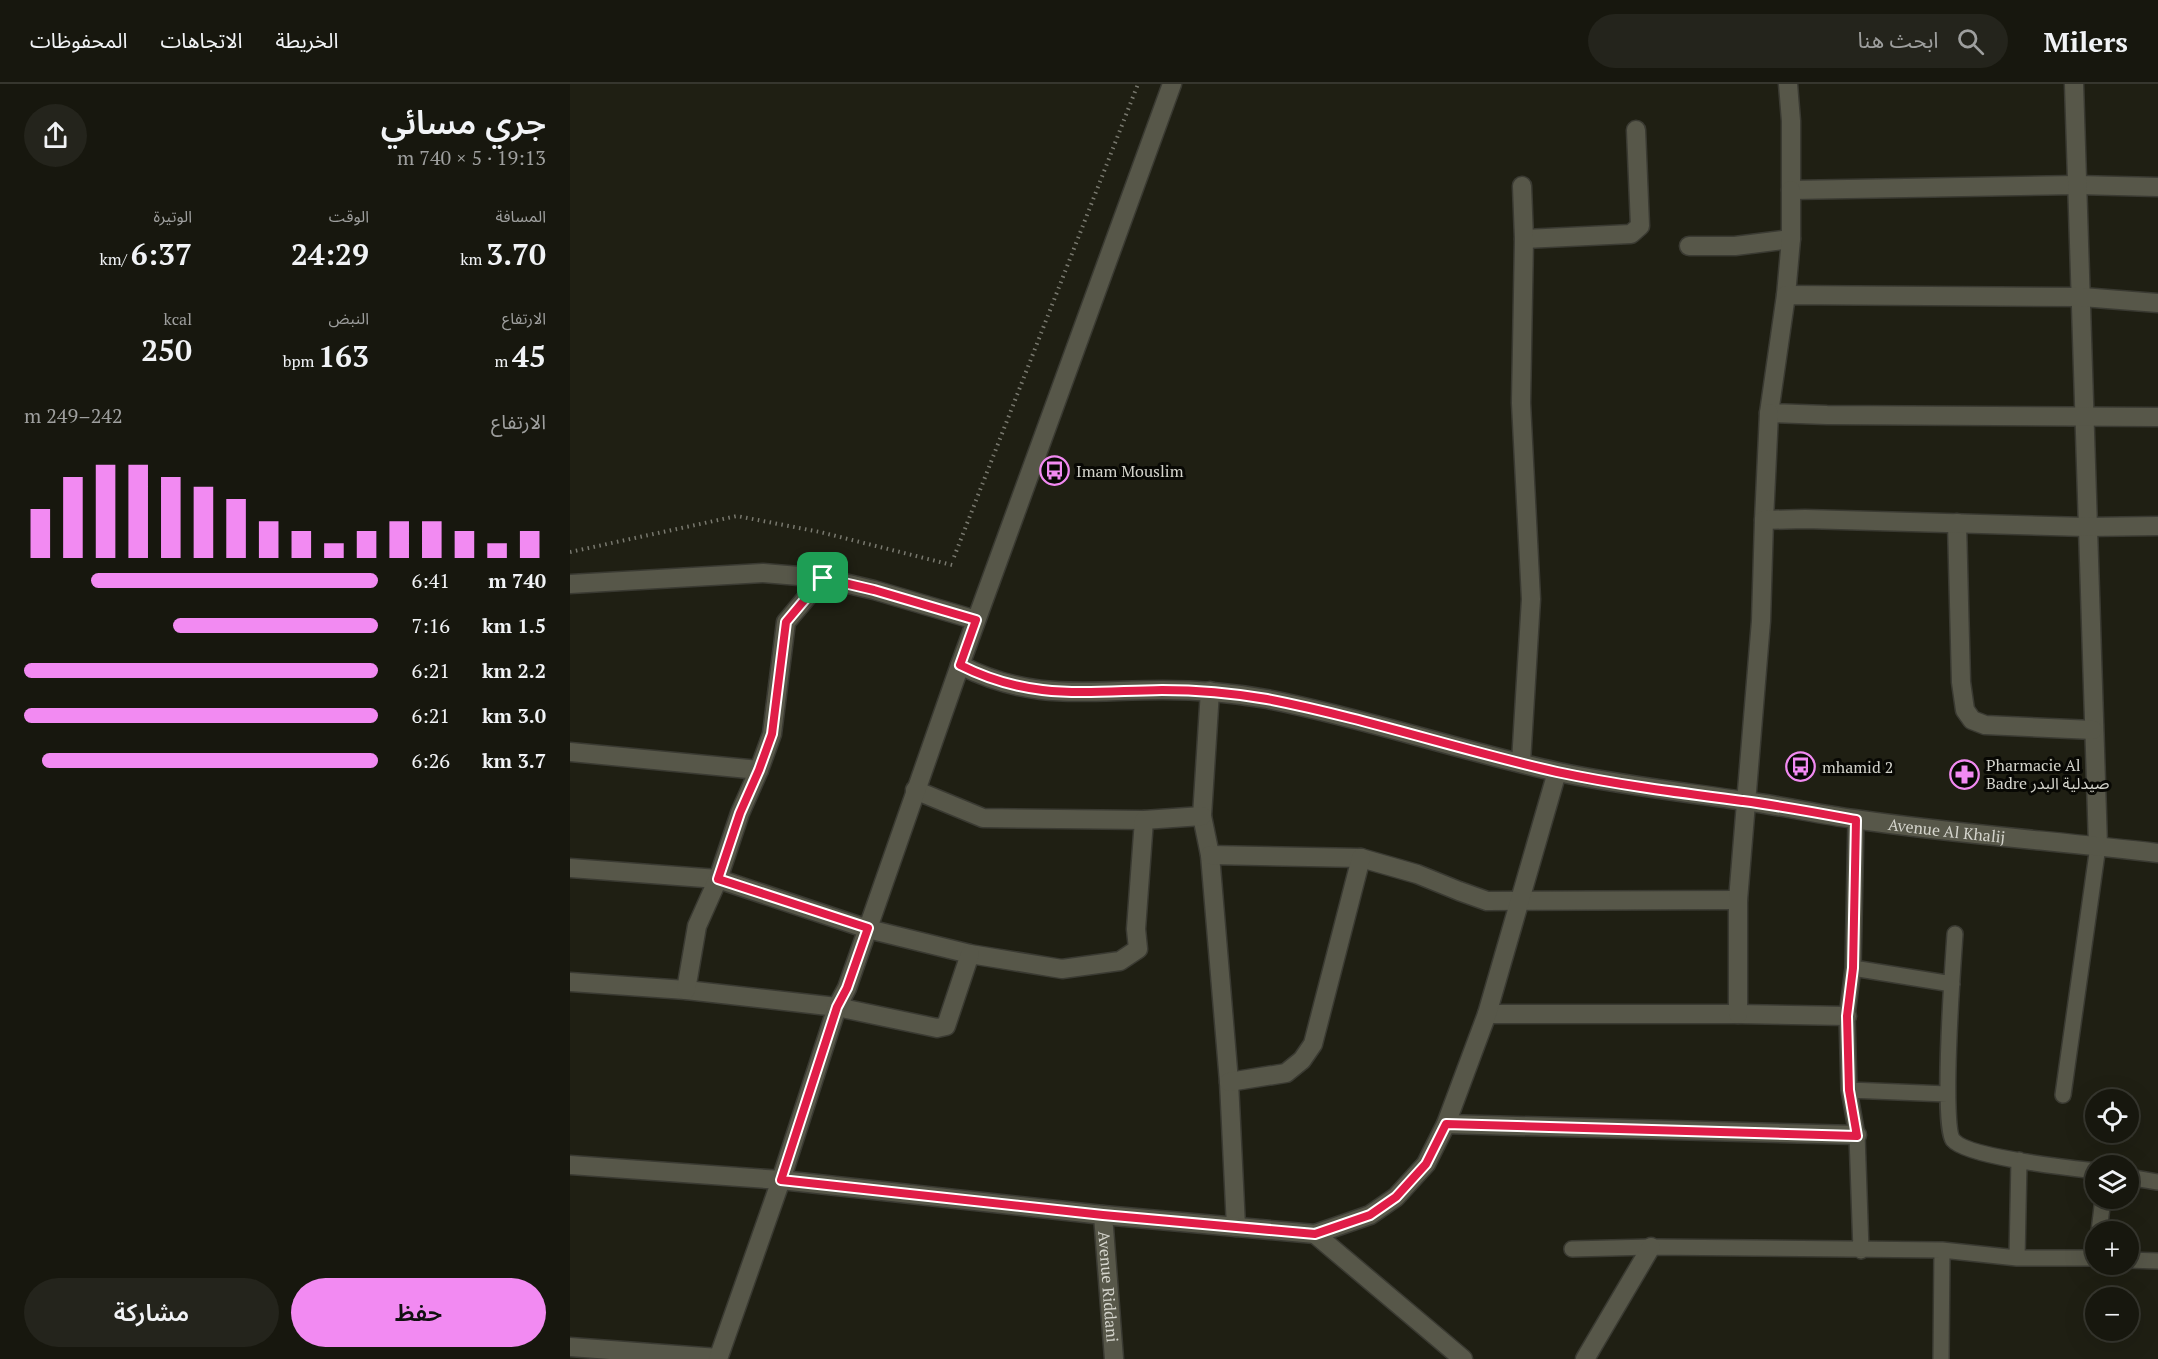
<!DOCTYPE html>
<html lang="ar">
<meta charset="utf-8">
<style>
:root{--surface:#17170e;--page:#24241c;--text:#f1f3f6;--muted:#9e9f9e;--line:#36362e;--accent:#f28af2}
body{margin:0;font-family:"PT Serif","Noto Sans Arabic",serif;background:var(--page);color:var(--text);direction:rtl;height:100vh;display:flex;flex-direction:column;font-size:22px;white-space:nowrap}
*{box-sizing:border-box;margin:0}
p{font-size:20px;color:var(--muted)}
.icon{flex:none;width:33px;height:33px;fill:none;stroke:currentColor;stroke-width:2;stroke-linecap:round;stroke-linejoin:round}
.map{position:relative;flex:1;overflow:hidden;direction:ltr}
.details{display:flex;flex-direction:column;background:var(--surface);width:570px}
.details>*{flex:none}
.tools{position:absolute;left:1515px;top:1005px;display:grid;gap:12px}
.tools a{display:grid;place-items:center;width:54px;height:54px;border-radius:50%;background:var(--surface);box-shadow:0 6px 24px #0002,0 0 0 2px var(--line);font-size:30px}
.pin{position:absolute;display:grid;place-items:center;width:51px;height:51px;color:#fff;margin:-26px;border-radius:12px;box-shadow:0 3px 9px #0006}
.round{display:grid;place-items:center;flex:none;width:63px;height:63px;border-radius:32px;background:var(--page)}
.summary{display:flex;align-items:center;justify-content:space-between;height:102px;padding:0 24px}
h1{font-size:33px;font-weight:600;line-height:45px}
.metrics{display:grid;grid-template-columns:repeat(3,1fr);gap:9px;height:102px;padding:6px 24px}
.metrics div{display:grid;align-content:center}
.metrics b{font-size:30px;font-weight:600}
.metrics small{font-size:16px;font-weight:400}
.metrics p{font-size:16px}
.chart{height:168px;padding:12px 24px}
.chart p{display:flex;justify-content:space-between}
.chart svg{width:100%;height:108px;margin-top:6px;stroke:var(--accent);stroke-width:6}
.primary-button{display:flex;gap:12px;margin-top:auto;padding:12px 24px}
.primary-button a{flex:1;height:69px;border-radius:36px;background:var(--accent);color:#111;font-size:24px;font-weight:600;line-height:69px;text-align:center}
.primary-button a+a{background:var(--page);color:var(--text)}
ul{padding:0 24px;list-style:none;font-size:20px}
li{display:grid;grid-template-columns:96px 72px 1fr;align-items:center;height:45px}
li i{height:15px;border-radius:8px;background:var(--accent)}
header{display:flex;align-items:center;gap:36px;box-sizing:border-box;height:84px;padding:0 30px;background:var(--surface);border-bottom:2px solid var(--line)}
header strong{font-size:28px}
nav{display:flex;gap:33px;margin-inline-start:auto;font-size:21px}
.search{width:420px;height:54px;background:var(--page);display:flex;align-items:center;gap:15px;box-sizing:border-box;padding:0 21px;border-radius:33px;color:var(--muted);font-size:22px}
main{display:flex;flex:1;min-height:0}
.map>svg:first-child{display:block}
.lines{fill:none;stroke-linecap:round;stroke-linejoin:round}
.lane-casing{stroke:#3a3a32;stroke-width:18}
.street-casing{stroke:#3a3a32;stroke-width:21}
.path{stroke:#79796f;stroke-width:4;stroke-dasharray:1.5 4.5;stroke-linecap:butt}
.lane{stroke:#575749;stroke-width:15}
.street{stroke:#575749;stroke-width:18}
.route-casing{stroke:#fff;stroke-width:12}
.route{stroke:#e11d48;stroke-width:8}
.labels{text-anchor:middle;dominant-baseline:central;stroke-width:6;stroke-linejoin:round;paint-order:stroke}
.poi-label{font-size:16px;fill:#d4d4cc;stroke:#080804;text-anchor:start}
.street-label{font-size:16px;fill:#d4d4cc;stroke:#080804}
</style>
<header>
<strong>Milers</strong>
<div class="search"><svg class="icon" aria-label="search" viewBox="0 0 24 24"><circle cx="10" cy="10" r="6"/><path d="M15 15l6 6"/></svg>ابحث هنا</div>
<nav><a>الخريطة</a><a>الاتجاهات</a><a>المحفوظات</a></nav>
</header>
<main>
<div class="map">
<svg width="1588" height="1275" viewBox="0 0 1588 1275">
<rect width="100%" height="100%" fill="#1f1f13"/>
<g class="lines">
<defs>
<path id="lane" d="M 1286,736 L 1283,884 L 1277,932 L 1279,1006 L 1287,1051 L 1291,1167
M 1385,850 C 1383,879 1371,1041 1383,1056 C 1397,1073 1500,1084 1526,1087
M 1283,884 L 1382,900
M 1279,1006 L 1377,1010
M 1493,1011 L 1528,762
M 1558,1093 L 1588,1098
M 1529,1148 L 1533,1114
M 1002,1165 L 1081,1163 L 1372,1166 L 1447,1174 L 1526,1174
M 1447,1174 L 1449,1076
M 1558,1176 L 1588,1177
M 1371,1275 L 1372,1166"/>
<g id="street">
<path d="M 1218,0 L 1221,37 L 1221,106 L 1507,101 L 1588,103"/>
<path d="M 1504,0 L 1528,762"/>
<path d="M 954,155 L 1061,150 L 1070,142 L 1066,46"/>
<path d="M 1119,162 L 1165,162 L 1221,155"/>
<path d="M 1216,211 L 1221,155 L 1221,106"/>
<path d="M 1588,219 L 1512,213 L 1216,211 L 1199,329 L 1257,331 L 1588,333"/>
<path d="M 1194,436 L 1199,329"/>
<path d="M 1387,439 L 1391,598 L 1395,626 L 1402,636 L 1415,641 L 1523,646"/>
<path d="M 0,500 L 193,489 L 253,494 L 304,506 L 406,536"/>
<path id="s1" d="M 390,581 C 462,618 516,606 593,606 C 628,606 663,609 697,615 C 795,634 890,667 988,688 C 1050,701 1113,708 1175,717 C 1212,722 1248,730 1284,735 C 1385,750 1487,757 1588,769"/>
<path d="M 640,607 L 632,732 L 640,771 L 659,998 L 666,1143"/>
<path d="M 0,668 L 189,686"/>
<path d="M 951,678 L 961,515 L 951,319 L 954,155 L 952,102"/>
<path d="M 345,706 L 413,734 L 574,736"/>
<path d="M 640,771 L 791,774 L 847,790 L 889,807 L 917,817 L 1168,816"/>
<path d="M 0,784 L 148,795 L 298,845 L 400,870 L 492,885 L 550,877 L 568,865 L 566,845 L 574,736 L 632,732"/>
<path d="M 0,898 L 116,906 L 267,923 L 367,944 L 376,942 L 400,870"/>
<path d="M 116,906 L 127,842 L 148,795 L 170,729 L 189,686 L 202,650 L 216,538 L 253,494"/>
<path d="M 917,930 L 1168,930 L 1277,932"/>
<path d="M 1168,930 L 1168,816 L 1191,537 L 1194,436 L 1235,435 L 1516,443 L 1588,442"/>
<path d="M 659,998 L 716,989 L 732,976 L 743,960 L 791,774"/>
<path d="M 876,1040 L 1287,1051"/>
<path d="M 0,1081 L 211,1096 L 533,1131 L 745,1150 L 800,1131 L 826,1113 L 856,1080 L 876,1040 L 917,930 L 987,688"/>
<path id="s2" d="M 533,1131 L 544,1275"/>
<path d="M 745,1150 L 893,1275"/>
<path d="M 0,1263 L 148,1274"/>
<path d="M 148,1275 L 211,1096 L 267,923 L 277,904 L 390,581 L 602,0"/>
<path d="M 1015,1275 L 1081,1163"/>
</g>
</defs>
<!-- lane casing -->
<use href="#lane" class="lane-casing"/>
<!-- street casing -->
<use href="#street" class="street-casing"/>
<!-- path -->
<path class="path" d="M 0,468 L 167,432 L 250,448 L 386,482
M 384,473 L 568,0"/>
<!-- lane -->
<use href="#lane" class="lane"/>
<!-- street -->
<use href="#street" class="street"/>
</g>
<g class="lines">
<defs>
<path id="route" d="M 253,494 L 304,506 L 406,536 L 390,581 C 461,617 516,607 592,606 C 627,606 662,609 697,615 C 795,634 890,666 987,688 C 1048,701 1111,709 1173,717 C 1211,722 1248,729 1286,736 L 1283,884 L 1277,932 L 1279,1006 L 1287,1052 L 876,1040 L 856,1080 L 826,1113 L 800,1131 L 745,1150 L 533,1131 L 211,1096 L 267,923 L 277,904 L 298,844 L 148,795 L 170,729 L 189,686 L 202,650 L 216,538 Z"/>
</defs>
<!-- route casing -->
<use href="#route" class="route-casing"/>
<!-- route -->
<use href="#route" class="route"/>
</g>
<!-- icons -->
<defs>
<symbol id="bus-ring" viewBox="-11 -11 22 22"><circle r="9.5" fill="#080804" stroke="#f28af2" stroke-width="1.5"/><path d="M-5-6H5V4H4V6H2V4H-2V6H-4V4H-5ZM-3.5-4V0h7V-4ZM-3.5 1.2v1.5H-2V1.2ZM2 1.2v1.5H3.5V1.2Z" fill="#f28af2"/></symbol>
<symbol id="pharmacy-ring" viewBox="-11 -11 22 22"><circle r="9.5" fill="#080804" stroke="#f28af2" stroke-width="1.5"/><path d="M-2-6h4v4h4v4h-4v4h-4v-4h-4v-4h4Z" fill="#f28af2"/></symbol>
</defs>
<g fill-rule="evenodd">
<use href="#bus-ring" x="468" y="370" width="33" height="33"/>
<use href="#bus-ring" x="1214" y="666" width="33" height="33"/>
<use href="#pharmacy-ring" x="1378" y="674" width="33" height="33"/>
</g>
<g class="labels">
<!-- poi labels -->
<g class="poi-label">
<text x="506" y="387">Imam Mouslim</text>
<text x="1416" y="681">Pharmacie Al<tspan x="1416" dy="18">Badre صيدلية البدر</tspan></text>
<text x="1252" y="683">mhamid 2</text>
</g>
<!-- street labels -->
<g class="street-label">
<text stroke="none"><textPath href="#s1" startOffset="1005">Avenue Al Khalij</textPath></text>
<text stroke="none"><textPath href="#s2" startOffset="72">Avenue Riddani</textPath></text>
</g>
</g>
</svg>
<div class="tools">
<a><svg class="icon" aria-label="locate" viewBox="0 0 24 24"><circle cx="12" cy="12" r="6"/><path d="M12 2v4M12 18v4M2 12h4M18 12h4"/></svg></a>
<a><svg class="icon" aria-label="layers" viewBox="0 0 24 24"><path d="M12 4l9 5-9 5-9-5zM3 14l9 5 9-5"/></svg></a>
<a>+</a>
<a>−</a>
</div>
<div class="pin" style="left:253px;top:494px;background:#1e9e55"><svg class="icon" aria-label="arrive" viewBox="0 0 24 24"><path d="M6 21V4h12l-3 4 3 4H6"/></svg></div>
</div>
<section class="details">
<div class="summary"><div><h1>جري مسائي</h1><p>19:13 · 5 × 740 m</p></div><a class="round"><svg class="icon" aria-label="share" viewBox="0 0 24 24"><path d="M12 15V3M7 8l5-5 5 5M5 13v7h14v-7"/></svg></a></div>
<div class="metrics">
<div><p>المسافة</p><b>3.70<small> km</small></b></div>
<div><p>الوقت</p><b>24:29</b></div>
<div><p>الوتيرة</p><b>6:37<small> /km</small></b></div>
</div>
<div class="metrics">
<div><p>الارتفاع</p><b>45<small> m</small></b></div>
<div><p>النبض</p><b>163<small> bpm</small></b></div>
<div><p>kcal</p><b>250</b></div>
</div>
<div class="chart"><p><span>الارتفاع</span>242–249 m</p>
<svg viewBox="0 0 160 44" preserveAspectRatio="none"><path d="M5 44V24M15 44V11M25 44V6M35 44V6M45 44V11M55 44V15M65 44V20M75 44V29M85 44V33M95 44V38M105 44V33M115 44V29M125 44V29M135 44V33M145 44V38M155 44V33"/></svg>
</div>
<ul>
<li><b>740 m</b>6:41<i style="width:81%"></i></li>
<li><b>1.5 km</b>7:16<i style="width:58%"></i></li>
<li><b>2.2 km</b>6:21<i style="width:100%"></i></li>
<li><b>3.0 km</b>6:21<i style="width:100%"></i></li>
<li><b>3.7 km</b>6:26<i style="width:95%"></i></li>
</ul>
<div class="primary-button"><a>حفظ</a><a>مشاركة</a></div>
</section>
</main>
